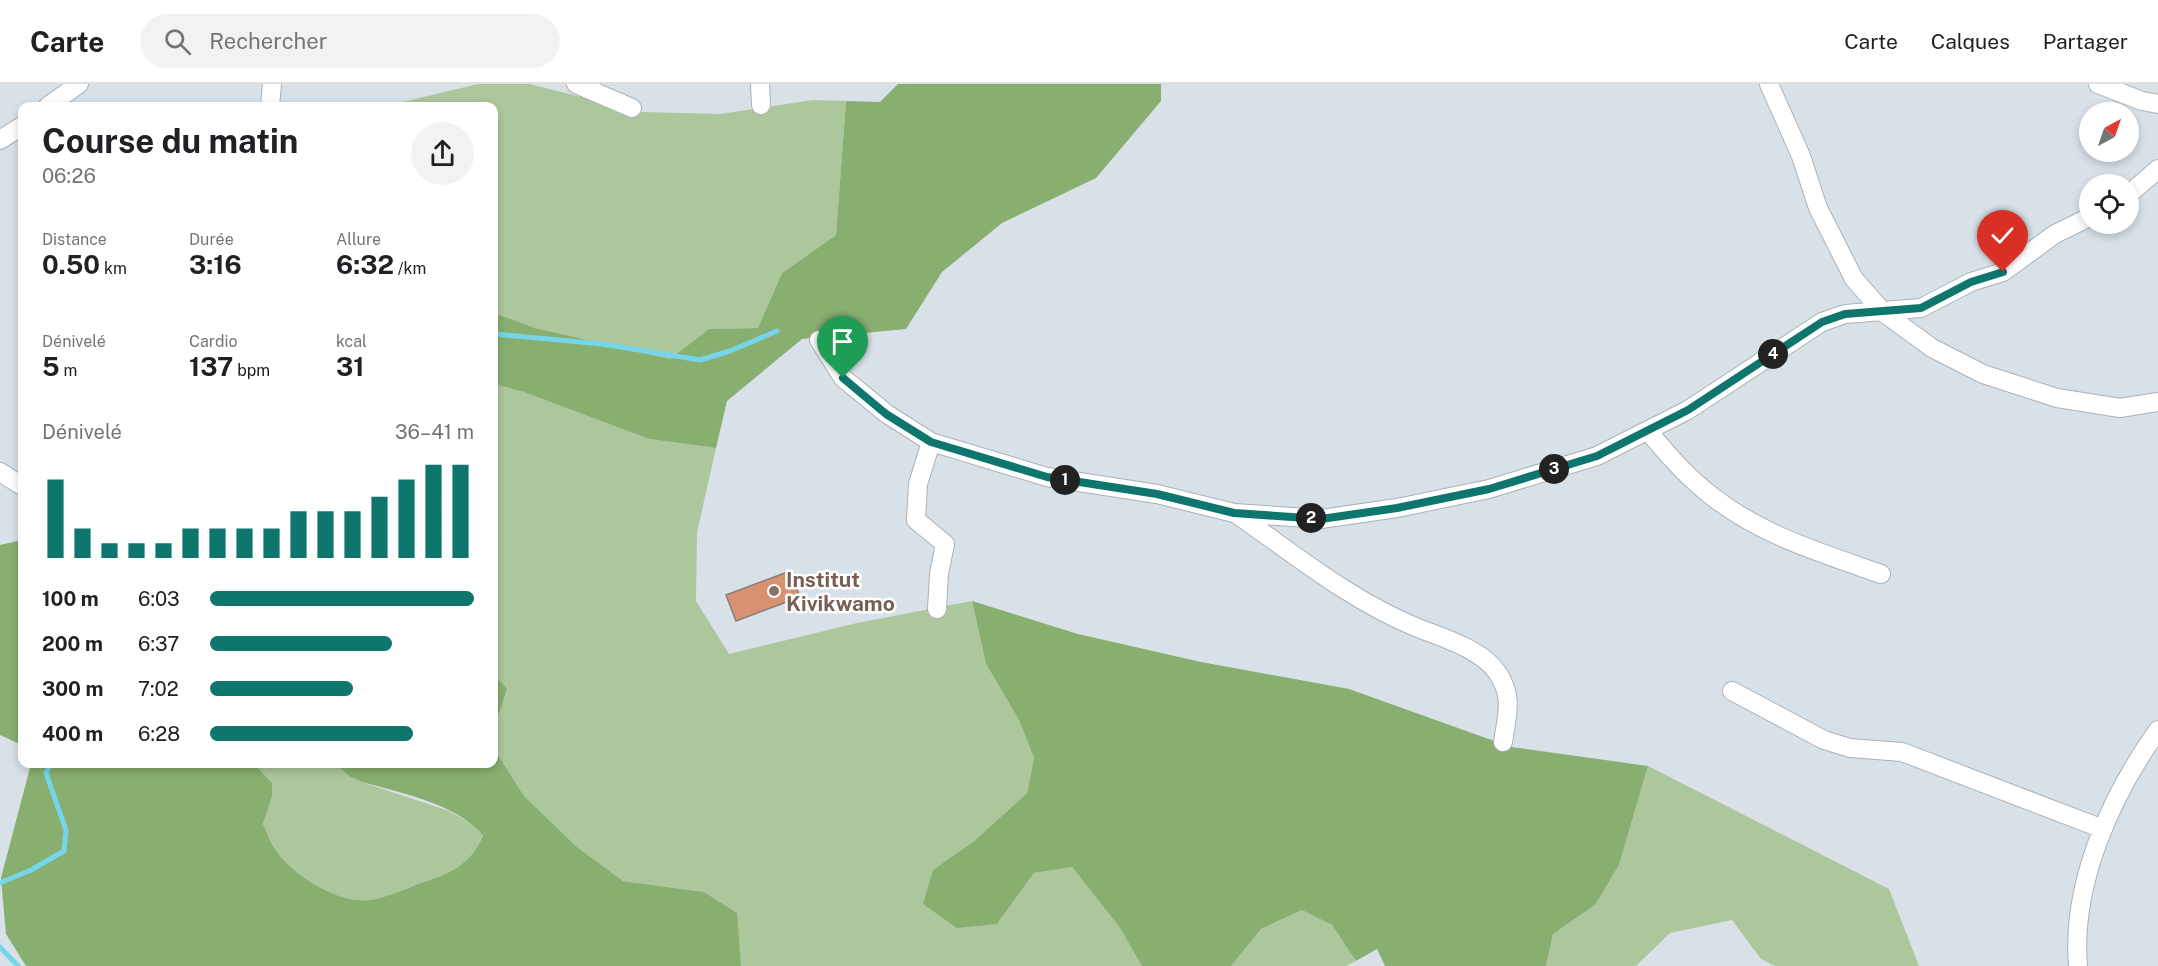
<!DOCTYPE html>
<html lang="fr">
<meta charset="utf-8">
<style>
:root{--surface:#fff;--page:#f2f2f2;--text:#202124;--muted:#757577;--line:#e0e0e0;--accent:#0f766e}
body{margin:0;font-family:"Public Sans",sans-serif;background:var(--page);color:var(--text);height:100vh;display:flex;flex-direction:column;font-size:22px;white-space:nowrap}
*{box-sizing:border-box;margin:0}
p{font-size:20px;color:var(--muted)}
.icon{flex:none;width:33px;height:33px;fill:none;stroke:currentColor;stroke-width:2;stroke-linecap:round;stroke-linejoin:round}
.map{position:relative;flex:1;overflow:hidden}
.drawer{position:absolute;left:18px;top:18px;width:480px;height:666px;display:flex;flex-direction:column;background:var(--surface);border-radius:12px;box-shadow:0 3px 9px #0003}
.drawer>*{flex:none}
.needle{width:39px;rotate:40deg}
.buttons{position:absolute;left:2079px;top:18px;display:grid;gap:12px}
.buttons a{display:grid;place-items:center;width:60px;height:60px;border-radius:50%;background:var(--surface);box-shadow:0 3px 9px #0003;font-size:30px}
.pin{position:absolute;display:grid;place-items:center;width:51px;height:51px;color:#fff;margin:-62px -26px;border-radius:50% 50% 50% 0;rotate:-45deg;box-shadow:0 0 6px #0007}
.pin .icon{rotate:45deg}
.km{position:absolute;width:30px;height:30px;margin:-15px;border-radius:50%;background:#222;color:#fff;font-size:16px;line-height:30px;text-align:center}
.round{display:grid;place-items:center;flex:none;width:63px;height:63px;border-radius:32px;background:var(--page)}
.head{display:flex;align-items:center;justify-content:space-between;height:102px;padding:0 24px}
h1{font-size:33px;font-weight:700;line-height:45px}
.metrics{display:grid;grid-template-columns:repeat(3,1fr);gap:9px;height:102px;padding:6px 24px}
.metrics div{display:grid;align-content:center}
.metrics b{font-size:26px;font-weight:700}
.metrics small{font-size:16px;font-weight:400}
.metrics p{font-size:16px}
.chart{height:168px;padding:12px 24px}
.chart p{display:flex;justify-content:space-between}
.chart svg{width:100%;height:108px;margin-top:6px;stroke:var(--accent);stroke-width:6}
ul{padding:0 24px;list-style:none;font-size:20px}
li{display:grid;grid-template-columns:96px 72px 1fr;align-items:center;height:45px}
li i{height:15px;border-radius:8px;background:var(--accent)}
header{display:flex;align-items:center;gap:36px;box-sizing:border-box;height:84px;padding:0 30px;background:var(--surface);border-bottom:2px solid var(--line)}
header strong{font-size:28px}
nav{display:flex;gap:33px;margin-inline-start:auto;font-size:21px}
.search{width:420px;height:54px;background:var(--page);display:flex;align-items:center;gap:15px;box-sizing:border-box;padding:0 21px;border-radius:33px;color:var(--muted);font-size:22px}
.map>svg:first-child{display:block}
.green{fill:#adc79d}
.forest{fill:#88ae70}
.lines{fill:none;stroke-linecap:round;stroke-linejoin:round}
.stream{stroke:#75d6eb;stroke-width:5}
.building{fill:#d89271;stroke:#877e79;stroke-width:1.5}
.minor-casing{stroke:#aab2b9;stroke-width:20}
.minor{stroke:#fff;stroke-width:18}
.route-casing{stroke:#fff;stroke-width:12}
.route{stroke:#0f766e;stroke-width:8}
.education-dot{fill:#8d6e63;stroke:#fff;stroke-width:2}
.labels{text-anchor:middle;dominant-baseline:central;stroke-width:5;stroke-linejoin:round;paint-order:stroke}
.education-label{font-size:21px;font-weight:bold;fill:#785e54;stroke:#fff;text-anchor:start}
</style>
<header>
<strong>Carte</strong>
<div class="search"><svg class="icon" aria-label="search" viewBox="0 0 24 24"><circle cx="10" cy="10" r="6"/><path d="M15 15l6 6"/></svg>Rechercher</div>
<nav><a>Carte</a><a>Calques</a><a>Partager</a></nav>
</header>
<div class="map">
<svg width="2158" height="882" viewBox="0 0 2158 882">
<rect width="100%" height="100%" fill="#d8e0e8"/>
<!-- green -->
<path class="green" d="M 478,0 L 529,0 L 642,28 L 720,30 L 813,16 L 846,17 L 836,151 L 782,189 L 758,244 L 709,245 L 669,276 L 535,244 L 494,229 L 494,22 L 386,22 Z
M 494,300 L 524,308 L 649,355 L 716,364 L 697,448 L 696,517 L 729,570 L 857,539 L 972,517 L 986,580 L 1019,636 L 1034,674 L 1027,709 L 973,758 L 934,786 L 997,840 L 1034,789 L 1072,783 L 1120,842 L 1142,882 L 741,882 L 736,829 L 704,808 L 623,797 L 577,763 L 524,712 L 494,665 L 494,646 L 507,606 L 494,591 Z
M 254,680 L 336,680 L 362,698 L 449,727 L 474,741 L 483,750 C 471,782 451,790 421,799 C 405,805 386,814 369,816 C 338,820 292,791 275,765 C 270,757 267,748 263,740 L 272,713 Z
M 1648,682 L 1889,805 L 1919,882 L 1775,882 L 1761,875 L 1732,836 L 1670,849 L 1636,882 L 1546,882 L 1553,850 L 1595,821 L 1619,781 Z
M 1302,826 L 1332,841 L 1356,877 L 1346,882 L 1231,882 L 1261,845 Z"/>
<!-- forest -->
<path class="forest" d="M 898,0 L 1161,0 L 1161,17 L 1096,94 L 1002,139 L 942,188 L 906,245 L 802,255 L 727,317 L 716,364 L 649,355 L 524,308 L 494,300 L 494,229 L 535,244 L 670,275 L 709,245 L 758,244 L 782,189 L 836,151 L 846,17 L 880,18 Z
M 22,456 L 22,661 L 0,651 L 0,461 Z
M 972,517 L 1078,550 L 1201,578 L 1349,605 L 1511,663 L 1648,682 L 1619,781 L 1595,821 L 1553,850 L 1546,882 L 1385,882 L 1377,865 L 1356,877 L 1332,841 L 1302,826 L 1261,845 L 1231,882 L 1142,882 L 1119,842 L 1072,783 L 1034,789 L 997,840 L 957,844 L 923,820 L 933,786 L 973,758 L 1027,709 L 1034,674 L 1019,636 L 986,580 Z
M 494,591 L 507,605 L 494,646 Z
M 494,665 L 524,712 L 577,763 L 623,797 L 704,808 L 737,829 L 741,882 L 26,882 L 6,850 L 1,794 L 31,680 L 254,680 L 272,699 L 272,713 L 263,740 C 267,748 270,758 275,765 C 292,791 338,820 369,816 C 386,814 405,805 421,799 C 450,790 471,781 483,751 C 455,719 401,709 362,698 L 349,692 L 336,680 L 494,680 Z"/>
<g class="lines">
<!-- stream -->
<path class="stream" d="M 494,250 L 602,260 L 700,276 L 730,267 L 777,247
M 0,799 L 31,786 L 64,767 L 66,746 L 46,689 L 50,680
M 0,863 L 18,882"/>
</g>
<!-- building -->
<path class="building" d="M 790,487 L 800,513 L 736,537 L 726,511 Z"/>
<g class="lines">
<defs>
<path id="minor" d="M 576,0 L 632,24
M 760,0 L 761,21
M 1769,0 L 1801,72 L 1818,124 L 1854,195 L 1884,229 L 1932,264 L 1983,290 L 2057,314 L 2120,324 L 2158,318
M 2098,0 L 2142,17 L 2158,20
M 48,22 L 79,0
M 270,22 L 272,0
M 0,56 L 22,42
M 2128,111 L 2158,85
M 819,256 L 843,294 L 887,330 L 931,358 L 1047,393 L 1157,410 L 1234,429 L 1321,435 L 1397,424 L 1489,405 L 1597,372 L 1688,326 L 1822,238 L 1845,230 L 1921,224 L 1971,198 L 2003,188 L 2055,150 L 2090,133
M 1648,347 C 1668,371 1688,394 1713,413 C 1761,451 1824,470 1881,490
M 931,358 L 918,400 L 916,436 L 945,460 L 939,490 L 937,525
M 0,388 L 22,402
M 1235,429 C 1294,470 1351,517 1418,544 C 1443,554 1481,565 1497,588 C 1514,613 1507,631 1503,658
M 1732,607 L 1824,656 L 1850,664 L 1902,668 L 2103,745
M 2078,882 C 2071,800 2111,712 2158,646"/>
</defs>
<!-- minor casing -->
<use href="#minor" class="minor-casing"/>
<!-- minor -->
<use href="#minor" class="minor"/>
</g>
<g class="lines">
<defs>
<path id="route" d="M 843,294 L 886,330 L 931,358 L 1047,393 L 1157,410 L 1234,429 L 1321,435 L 1397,424 L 1489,405 L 1597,372 L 1688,326 L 1822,238 L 1845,230 L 1921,224 L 1971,198 L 2003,188"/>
</defs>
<!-- route casing -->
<use href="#route" class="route-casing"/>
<!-- route -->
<use href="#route" class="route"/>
</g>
<!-- markers -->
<circle class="education-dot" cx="774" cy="507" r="6"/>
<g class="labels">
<!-- education labels -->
<g class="education-label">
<text x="786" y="495">Institut<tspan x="786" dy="24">Kivikwamo</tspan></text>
</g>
</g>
</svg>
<div class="buttons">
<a><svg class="needle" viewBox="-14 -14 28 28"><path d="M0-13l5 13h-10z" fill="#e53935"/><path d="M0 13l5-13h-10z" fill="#757577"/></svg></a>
<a><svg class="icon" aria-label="locate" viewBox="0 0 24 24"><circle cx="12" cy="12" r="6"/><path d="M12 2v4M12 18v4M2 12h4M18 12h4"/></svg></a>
</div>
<div class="pin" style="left:843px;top:294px;background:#1e9e55"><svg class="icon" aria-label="arrive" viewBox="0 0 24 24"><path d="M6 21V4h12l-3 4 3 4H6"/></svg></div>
<div class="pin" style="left:2003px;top:188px;background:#d93025"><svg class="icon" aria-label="check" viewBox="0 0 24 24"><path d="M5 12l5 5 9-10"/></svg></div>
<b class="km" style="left:1065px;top:396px">1</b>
<b class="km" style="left:1311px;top:434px">2</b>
<b class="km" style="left:1554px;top:385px">3</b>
<b class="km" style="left:1773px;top:270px">4</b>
<section class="drawer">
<div class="head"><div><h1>Course du matin</h1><p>06:26</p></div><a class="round"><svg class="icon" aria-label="share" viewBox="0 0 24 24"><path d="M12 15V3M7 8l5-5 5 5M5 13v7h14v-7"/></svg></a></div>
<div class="metrics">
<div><p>Distance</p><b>0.50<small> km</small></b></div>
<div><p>Durée</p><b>3:16</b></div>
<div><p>Allure</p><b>6:32<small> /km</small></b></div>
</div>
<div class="metrics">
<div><p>Dénivelé</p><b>5<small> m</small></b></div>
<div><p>Cardio</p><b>137<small> bpm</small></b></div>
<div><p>kcal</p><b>31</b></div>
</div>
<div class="chart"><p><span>Dénivelé</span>36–41 m</p>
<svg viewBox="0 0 160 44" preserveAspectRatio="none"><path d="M5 44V12M15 44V32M25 44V38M35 44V38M45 44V38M55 44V32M65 44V32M75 44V32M85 44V32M95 44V25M105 44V25M115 44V25M125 44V19M135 44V12M145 44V6M155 44V6"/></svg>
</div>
<ul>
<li><b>100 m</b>6:03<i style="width:100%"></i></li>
<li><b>200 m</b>6:37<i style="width:69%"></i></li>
<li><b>300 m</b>7:02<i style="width:54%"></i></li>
<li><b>400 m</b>6:28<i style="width:77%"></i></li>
</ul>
</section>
</div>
